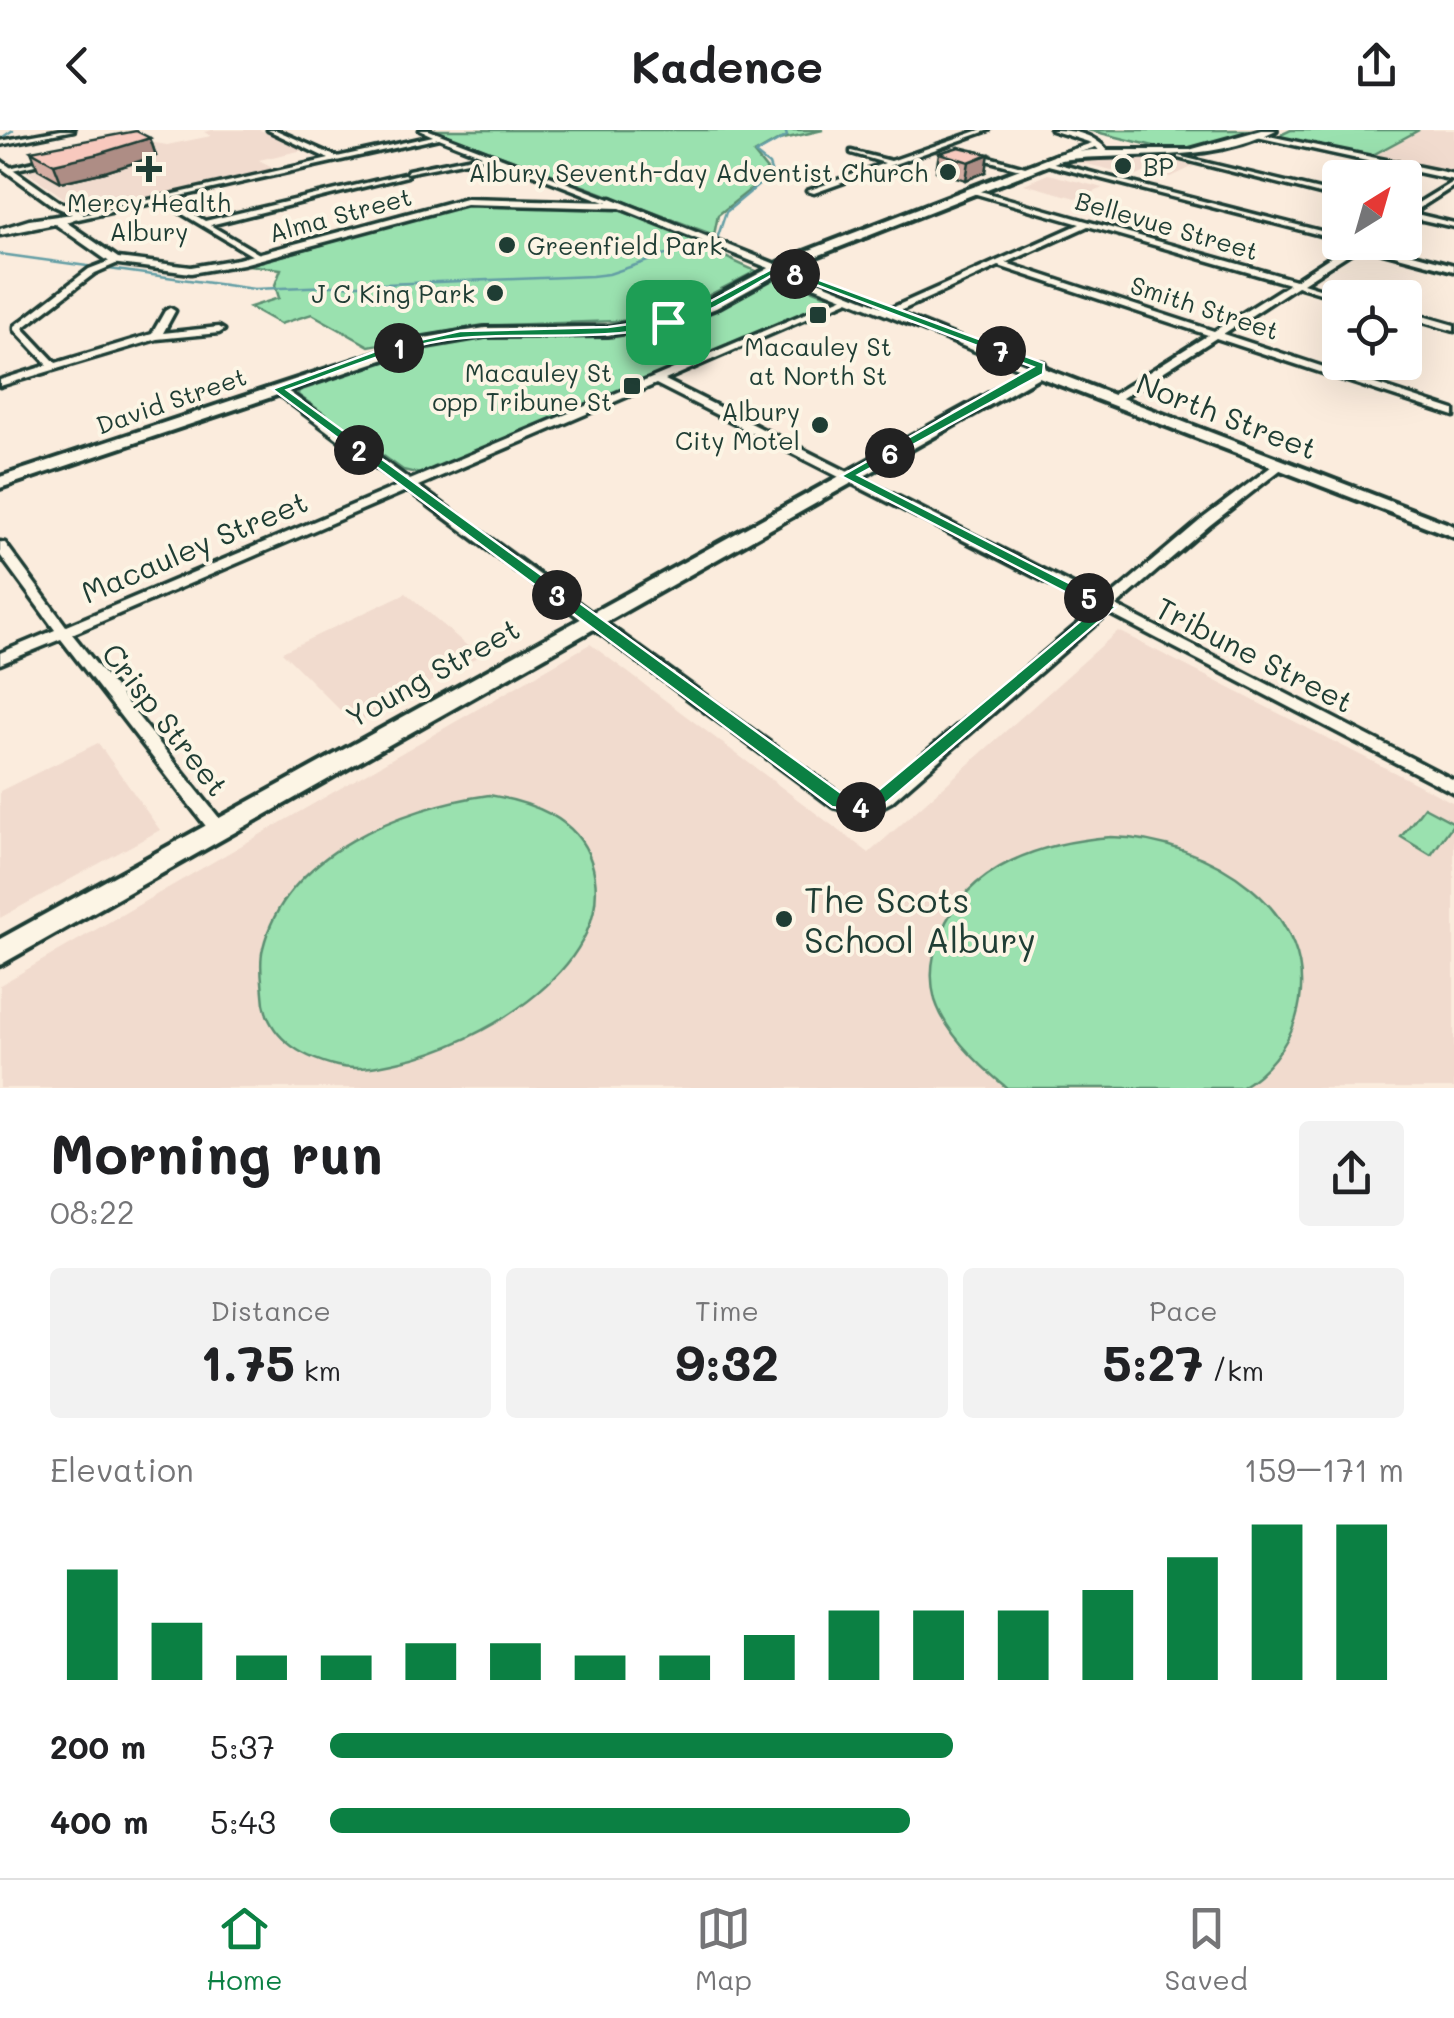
<!DOCTYPE html>
<meta charset="utf-8">
<style>
:root{--surface:#fff;--page:#f2f2f2;--text:#202124;--muted:#757577;--line:#e0e0e0;--accent:#0b8043}
body{margin:0;font-family:Mali,sans-serif;background:var(--page);color:var(--text);height:100vh;display:flex;flex-direction:column;font-size:38px;white-space:nowrap}
*{box-sizing:border-box;margin:0}
p{font-size:32px;color:var(--muted)}
.icon{flex:none;width:55px;height:55px;fill:none;stroke:currentColor;stroke-width:2;stroke-linecap:round;stroke-linejoin:round}
.map{position:relative;height:958px;overflow:hidden}
.drawer{display:flex;flex-direction:column;background:var(--surface);flex:1}
.drawer>*{flex:none}
.needle{width:65px;rotate:37deg}
.controls{position:absolute;left:1322px;top:30px;display:grid;gap:20px}
.controls a{display:grid;place-items:center;width:100px;height:100px;border-radius:10px;background:var(--surface);box-shadow:0 10px 40px #0002;font-size:50px}
.pin{position:absolute;display:grid;place-items:center;width:85px;height:85px;color:#fff;margin:-42px;border-radius:20px;box-shadow:0 5px 15px #0006}
.km{position:absolute;width:50px;height:50px;margin:-25px;border-radius:50%;background:#222;color:#fff;font-size:28px;line-height:50px;text-align:center}
.round{display:grid;place-items:center;flex:none;width:105px;height:105px;border-radius:10px;background:var(--page)}
.head{display:flex;align-items:center;justify-content:space-between;height:170px;padding:0 50px}
h1{font-size:55px;font-weight:700;line-height:75px}
.stats{display:grid;grid-template-columns:repeat(3,1fr);gap:15px;height:170px;padding:10px 50px}
.stats div{display:grid;align-content:center;border-radius:10px;background:var(--page);text-align:center}
.stats b{font-size:50px;font-weight:700}
.stats small{font-size:28px;font-weight:400}
.stats p{font-size:28px}
.chart{height:280px;padding:20px 50px}
.chart p{display:flex;justify-content:space-between}
.chart svg{width:100%;height:180px;margin-top:10px;stroke:var(--accent);stroke-width:6}
ul{padding:0 50px;list-style:none;font-size:32px}
li{display:grid;grid-template-columns:160px 120px 1fr;align-items:center;height:75px}
li i{height:25px;border-radius:12px;background:var(--accent)}
header{display:flex;justify-content:space-between;align-items:center;height:130px;padding:0 50px;background:var(--surface);font-size:45px;font-weight:700}
.tab-bar{display:flex;justify-content:space-around;align-items:center;height:140px;border-top:2px solid var(--line);background:var(--surface);font-size:28px;color:var(--muted)}
.tab-bar a{display:grid;justify-items:center;gap:5px}
.tab-bar .active{color:var(--accent)}
.map>svg:first-child{display:block}
.built{fill:#f1dbce}
.green{fill:#9ae1af;stroke:#5c8f72;stroke-width:2.5}
.lines{fill:none;stroke-linecap:round;stroke-linejoin:round}
.stream{stroke:#639ea5;stroke-width:2.5}
.minor-casing{stroke:#1f3d34;stroke-width:7}
.tertiary-casing{stroke:#1f3d34;stroke-width:7}
.secondary-casing{stroke:#1f3d34;stroke-width:8}
.minor{fill:#fcf5e5;fill-rule:evenodd}
.tertiary{fill:#fcf5e5;fill-rule:evenodd}
.secondary{fill:#fcf5e5;fill-rule:evenodd}
.wall{fill:#d5ada3;stroke:#1f3d34;stroke-width:2.5}
.shaded-wall{fill:#ae8d85;stroke:#1f3d34;stroke-width:2.5}
.building{fill:#f8c9be;stroke:#1f3d34;stroke-width:2.5}
.route{fill:#0b8043;stroke:#fff;stroke-width:2.5;fill-rule:evenodd}
.poi-dot{fill:#1f3d34;stroke:#fcf5e5;stroke-width:4}
.labels{text-anchor:middle;dominant-baseline:central;stroke-width:8;stroke-linejoin:round;paint-order:stroke}
.far-poi-label{font-size:25px;fill:#1f3d34;stroke:#fcf5e5;text-anchor:end}
.far-street-label{font-size:25px;fill:#1f3d34;stroke:#fcf5e5}
.street-label{font-size:30px;fill:#1f3d34;stroke:#fcf5e5}
.near-poi-label{font-size:35px;fill:#1f3d34;stroke:#fcf5e5;text-anchor:start}
</style>
<header><svg class="icon" aria-label="back" viewBox="0 0 24 24"><path d="M15 5l-7 7 7 7"/></svg>Kadence<svg class="icon" aria-label="share" viewBox="0 0 24 24"><path d="M12 15V3M7 8l5-5 5 5M5 13v7h14v-7"/></svg></header>
<div class="map">
<svg width="1454" height="958" viewBox="0 0 1454 958">
<rect width="100%" height="100%" fill="#fbecdd"/>
<filter id="ink" filterUnits="userSpaceOnUse"><feTurbulence type="fractalNoise" baseFrequency=".01" numOctaves="2"/><feDisplacementMap in="SourceGraphic" scale="20" xChannelSelector="R" yChannelSelector="G"/><feConvolveMatrix kernelMatrix="1 2 1 2 8 2 1 2 1" color-interpolation-filters="sRGB"/></filter>
<g filter="url(#ink)">
<!-- built -->
<path class="built" d="M 213,0 L 260,0 L 303,20 L 259,30 L 278,40 L 102,79 L 77,77 L 21,38 L 149,12 L 167,15 L 211,6 L 204,2 Z
M 1418,0 L 1454,0 L 1454,44 L 1369,27 Z
M 1086,29 L 1164,29 L 1194,36 L 1171,47 L 1148,41 L 1137,46 L 1078,32 Z
M 1048,44 L 1103,58 L 1079,69 L 1024,54 Z
M 406,463 L 479,526 L 354,594 L 282,522 Z
M 1118,501 L 1454,673 L 1454,958 L 0,958 L 0,855 L 590,514 L 869,723 Z
M 98,613 L 160,700 L 0,788 L 0,661 Z"/>
<!-- green -->
<path class="green" d="M 433,0 L 823,0 L 779,10 L 754,24 L 770,44 L 718,85 L 714,105 Z
M 1088,0 L 1251,0 L 1204,16 L 1174,21 Z
M 1291,0 L 1419,0 L 1369,27 L 1276,7 Z
M 473,73 C 514,74 583,69 621,81 C 670,95 710,122 756,141 L 680,180 L 644,190 L 478,196 L 369,216 L 312,184 L 280,194 L 250,177 L 279,168 L 275,155 L 281,139 L 248,135 Z
M 784,148 L 829,166 L 831,171 L 420,344 L 403,340 L 298,265 L 299,259 L 313,253 C 361,237 410,217 461,209 C 530,198 600,215 669,197 C 706,187 739,166 774,149 Z
M 489,665 C 530,672 577,687 591,731 C 624,833 480,915 397,932 C 378,936 357,941 337,936 C 300,927 264,905 263,863 C 262,849 259,832 263,818 C 286,723 403,677 489,665 Z
M 1424,677 L 1454,693 L 1431,725 L 1401,707 Z
M 1111,707 C 1204,708 1328,781 1296,888 C 1287,917 1266,943 1240,958 L 1007,958 C 980,936 946,904 935,870 C 929,848 932,824 941,803 C 968,734 1045,712 1111,707 Z"/>
<g class="lines">
<!-- stream -->
<path class="stream" d="M 0,9 L 13,0
M 718,106 L 726,82 L 772,44 L 769,35 L 755,24 L 787,6 L 785,0
M 0,124 L 254,159 L 592,146 L 609,144 L 701,113"/>
<defs>
<path id="minor" d="M 61,0 L 74,0 L 0,15 L 0,11 Z
M 268,0 L 276,0 L 337,27 L 433,6 L 420,0 L 429,0 L 612,70 L 605,72 L 488,27 L 406,43 L 408,40 L 482,25 L 439,8 L 168,69 L 205,91 L 404,44 L 407,46 L 210,95 L 261,125 L 262,127 L 258,129 L 161,71 L 78,89 L 74,87 L 329,29 Z
M 980,0 L 989,0 L 814,63 L 807,61 L 885,33 L 851,23 L 851,21 L 891,31 Z
M 974,23 L 1029,38 L 1030,39 L 1027,41 L 972,26 Z
M 1178,26 L 1340,65 L 1340,69 L 1178,28 Z
M 51,28 L 53,31 L 8,41 L 5,39 Z
M 1050,32 L 1340,106 L 1340,110 L 1048,35 Z
M 1454,51 L 1454,56 L 1412,83 L 1454,93 L 1454,97 L 1405,86 L 1405,81 Z
M 973,59 L 1295,150 L 1353,112 L 1368,112 L 1454,135 L 1454,141 L 1361,116 L 1303,153 L 1351,168 L 1340,169 L 1297,156 L 1223,204 L 1454,280 L 1454,286 L 1216,208 L 1122,268 L 1114,268 L 1114,264 L 1208,205 L 999,136 L 893,184 L 887,184 L 887,180 L 1080,94 L 973,63 ZM 1088,96 L 1289,154 L 1214,201 L 1006,133 Z
M 115,129 L 119,131 L 118,133 L 95,143 L 23,198 L 56,233 L 152,204 L 165,181 L 170,178 L 175,181 L 163,203 L 219,197 L 224,200 L 219,203 L 157,209 L 0,256 L 0,250 L 48,235 L 15,200 L 15,196 L 89,139 Z
M 849,165 L 856,167 L 665,250 L 1105,471 L 1202,389 L 1276,333 L 1284,333 L 1284,337 L 1210,395 L 1116,476 L 1454,650 L 1454,663 L 1108,483 L 891,672 C 871,684 855,683 833,677 L 408,360 L 72,504 L 224,694 L 227,699 L 224,704 L 218,706 L 212,704 L 61,509 L 0,534 L 0,523 L 55,500 L 0,425 L 0,412 L 5,413 L 66,496 L 400,355 L 274,261 L 274,257 L 282,257 L 410,350 ZM 656,254 L 1097,478 L 879,662 L 863,669 L 844,667 L 418,356 Z
M 1405,181 L 1454,195 L 1454,201 L 1405,187 Z"/>
<path id="tertiary" d="M 1051,0 C 1076,0 1094,4 1110,23 L 1103,25 L 1096,17 L 1053,30 L 1053,26 L 1092,13 Z
M 1254,3 L 1454,44 L 1454,50 L 1257,7 Z
M 0,30 L 58,71 L 83,82 L 83,86 L 66,92 L 118,128 L 191,137 L 238,129 L 466,68 L 607,72 L 611,68 L 1035,238 L 1025,241 L 620,78 L 466,74 L 243,134 L 191,143 L 111,133 L 55,94 L 0,105 L 0,99 L 29,90 L 72,84 L 52,75 L 0,37 Z"/>
<path id="secondary" d="M 1261,0 L 1276,0 C 1208,35 1133,21 1061,30 L 794,135 L 716,178 L 673,195 L 608,205 L 485,206 L 421,217 L 0,358 L 0,347 L 418,209 L 485,198 L 608,197 L 665,188 L 706,172 L 786,129 L 1056,25 L 1092,20 L 1189,20 Z
M 1039,232 L 1044,233 L 1046,239 L 1454,396 L 1454,407 L 1039,247 L 0,835 L 0,809 L 1003,256 L 1026,242 L 1022,238 L 1024,235 Z"/>
</defs>
<!-- minor casing -->
<use href="#minor" class="minor-casing"/>
<!-- tertiary casing -->
<use href="#tertiary" class="tertiary-casing"/>
<!-- secondary casing -->
<use href="#secondary" class="secondary-casing"/>
<!-- minor -->
<use href="#minor" class="minor"/>
<!-- tertiary -->
<use href="#tertiary" class="tertiary"/>
<!-- secondary -->
<use href="#secondary" class="secondary"/>
</g>
<!-- wall -->
<path class="wall" d="M 150,8 L 156,26 L 105,42 L 61,52 L 38,39 L 31,21 Z
M 959,17 L 986,42 L 966,50 L 936,41 L 939,23 Z"/>
<!-- shaded-wall -->
<path class="shaded-wall" d="M 150,8 L 156,26 L 105,42 L 61,52 L 54,34 Z
M 989,24 L 986,42 L 966,50 L 969,32 Z"/>
<!-- building -->
<path class="building" d="M 136,1 L 150,8 L 98,24 L 54,34 L 31,21 Z
M 959,17 L 989,24 L 969,32 L 939,23 Z"/>
</g>
<!-- route -->
<path class="route" d="M 779,135 L 1044,233 L 1043,244 L 858,345 L 1116,477 L 873,684 L 832,677 L 272,259 L 384,218 L 460,201 L 608,197 L 666,189 L 707,173 ZM 779,141 L 1033,237 L 841,346 L 1096,478 L 869,668 L 844,665 L 287,260 C 344,240 403,213 463,208 C 531,202 602,212 669,195 C 708,185 744,161 779,141 Z"/>
<!-- markers -->
<g class="poi-dot">
<circle cx="1123" cy="36" r="10"/>
<path d="M144 24h10v10h10v10h-10v10h-10v-10h-10v-10h10z"/>
<circle cx="948" cy="42" r="10"/>
<circle cx="507" cy="115" r="10"/>
<circle cx="495" cy="163" r="10"/>
<rect x="808" y="175" width="20" height="20" rx="5"/>
<rect x="622" y="246" width="20" height="20" rx="5"/>
<circle cx="820" cy="295" r="10"/>
<circle cx="784" cy="789" r="10"/>
</g>
<g class="labels">
<!-- far-poi labels -->
<g class="far-poi-label">
<text x="1143" y="36" text-anchor="start">BP</text>
<text x="928" y="42">Albury Seventh-day Adventist Church</text>
<text x="149" y="72" text-anchor="middle">Mercy Health<tspan x="149" dy="29">Albury</tspan></text>
<text x="527" y="115" text-anchor="start">Greenfield Park</text>
<text x="475" y="163">J C King Park</text>
<text x="818" y="216" text-anchor="middle">Macauley St<tspan x="818" dy="29">at North St</tspan></text>
<text x="612" y="242">Macauley St<tspan x="612" dy="29">opp Tribune St</tspan></text>
<text x="800" y="281">Albury<tspan x="800" dy="29">City Motel</tspan></text>
</g>
<!-- far-street labels -->
<g class="far-street-label">
<text transform="translate(340 84) rotate(-15)">Alma Street</text>
<text transform="translate(1167 95) rotate(16)">Bellevue Street</text>
<text transform="translate(1205 177) rotate(18)">Smith Street</text>
<text transform="translate(171 270) rotate(-19)">David Street</text>
</g>
<!-- street labels -->
<g class="street-label">
<text transform="translate(1227 285) rotate(21)">North Street</text>
<text transform="translate(194 416) rotate(-23)">Macauley Street</text>
<text transform="translate(1255 524) rotate(27)">Tribune Street</text>
<text transform="translate(432 542) rotate(-29)">Young Street</text>
<text transform="translate(166 589) rotate(52)">Crisp Street</text>
</g>
<!-- near-poi labels -->
<g class="near-poi-label">
<text x="804" y="769">The Scots<tspan x="804" dy="40">School Albury</tspan></text>
</g>
</g>
</svg>
<div class="controls">
<a><svg class="needle" viewBox="-14 -14 28 28"><path d="M0-13l5 13h-10z" fill="#e53935"/><path d="M0 13l5-13h-10z" fill="#757577"/></svg></a>
<a><svg class="icon" aria-label="locate" viewBox="0 0 24 24"><circle cx="12" cy="12" r="6"/><path d="M12 2v4M12 18v4M2 12h4M18 12h4"/></svg></a>
</div>
<div class="pin" style="left:668px;top:192px;background:#1e9e55"><svg class="icon" aria-label="arrive" viewBox="0 0 24 24"><path d="M6 21V4h12l-3 4 3 4H6"/></svg></div>
<b class="km" style="left:399px;top:218px">1</b>
<b class="km" style="left:359px;top:320px">2</b>
<b class="km" style="left:557px;top:465px">3</b>
<b class="km" style="left:861px;top:677px">4</b>
<b class="km" style="left:1089px;top:468px">5</b>
<b class="km" style="left:890px;top:323px">6</b>
<b class="km" style="left:1001px;top:221px">7</b>
<b class="km" style="left:795px;top:144px">8</b>
</div>
<section class="drawer">
<div class="head"><div><h1>Morning run</h1><p>08:22</p></div><a class="round"><svg class="icon" aria-label="share" viewBox="0 0 24 24"><path d="M12 15V3M7 8l5-5 5 5M5 13v7h14v-7"/></svg></a></div>
<div class="stats">
<div><p>Distance</p><b>1.75<small> km</small></b></div>
<div><p>Time</p><b>9:32</b></div>
<div><p>Pace</p><b>5:27<small> /km</small></b></div>
</div>
<div class="chart"><p><span>Elevation</span>159–171 m</p>
<svg viewBox="0 0 160 44" preserveAspectRatio="none"><path d="M5 44V17M15 44V30M25 44V38M35 44V38M45 44V35M55 44V35M65 44V38M75 44V38M85 44V33M95 44V27M105 44V27M115 44V27M125 44V22M135 44V14M145 44V6M155 44V6"/></svg>
</div>
<ul>
<li><b>200 m</b>5:37<i style="width:58%"></i></li>
<li><b>400 m</b>5:43<i style="width:54%"></i></li>
</ul>
</section>
<nav class="tab-bar">
<a class="active"><svg class="icon" aria-label="home" viewBox="0 0 24 24"><path d="M3 11l9-7 9 7M6 9v11h12V9"/></svg>Home</a>
<a><svg class="icon" aria-label="map" viewBox="0 0 24 24"><path d="M3 6l6-2 6 2 6-2v14l-6 2-6-2-6 2zM9 4v14M15 6v14"/></svg>Map</a>
<a><svg class="icon" aria-label="saved" viewBox="0 0 24 24"><path d="M7 4h10v16l-5-4-5 4z"/></svg>Saved</a>
</nav>
